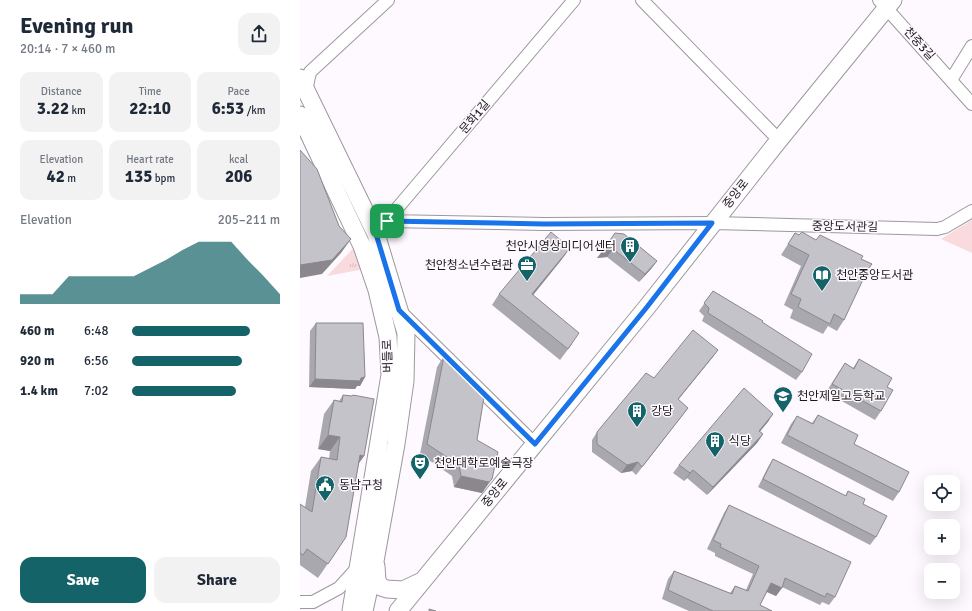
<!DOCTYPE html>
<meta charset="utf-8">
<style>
:root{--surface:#fff;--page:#f2f2f3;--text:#1f2937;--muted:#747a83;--accent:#146369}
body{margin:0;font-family:Signika,"Noto Sans KR",sans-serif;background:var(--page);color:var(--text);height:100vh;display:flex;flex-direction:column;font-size:15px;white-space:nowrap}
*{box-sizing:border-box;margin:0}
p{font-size:13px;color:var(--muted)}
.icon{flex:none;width:22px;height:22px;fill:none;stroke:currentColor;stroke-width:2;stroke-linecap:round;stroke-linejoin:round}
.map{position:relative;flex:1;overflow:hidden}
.panel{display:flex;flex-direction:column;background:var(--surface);width:300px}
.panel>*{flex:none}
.controls{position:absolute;left:624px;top:475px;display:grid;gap:8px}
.controls a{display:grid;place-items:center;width:36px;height:36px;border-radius:8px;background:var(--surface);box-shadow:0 4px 16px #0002;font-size:20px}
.pin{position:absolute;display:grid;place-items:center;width:34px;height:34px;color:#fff;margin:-17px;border-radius:8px;box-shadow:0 2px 6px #0006}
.round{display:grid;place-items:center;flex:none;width:42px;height:42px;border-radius:12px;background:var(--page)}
.head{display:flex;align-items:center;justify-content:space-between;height:68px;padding:0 20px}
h1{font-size:22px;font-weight:800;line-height:30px}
.figures{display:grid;grid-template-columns:repeat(3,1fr);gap:6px;height:68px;padding:4px 20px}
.figures div{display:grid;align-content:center;border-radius:10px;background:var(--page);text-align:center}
.figures b{font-size:17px;font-weight:800}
.figures small{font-size:11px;font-weight:400}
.figures p{font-size:11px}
.chart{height:112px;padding:8px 20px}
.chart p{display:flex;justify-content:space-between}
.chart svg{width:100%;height:72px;margin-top:4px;fill:var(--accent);opacity:.7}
.action{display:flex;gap:8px;margin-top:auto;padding:8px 20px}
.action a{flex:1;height:46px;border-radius:12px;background:var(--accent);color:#fff;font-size:16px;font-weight:800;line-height:46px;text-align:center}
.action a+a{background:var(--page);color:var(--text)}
ul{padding:0 20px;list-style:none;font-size:13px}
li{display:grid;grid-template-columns:64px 48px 1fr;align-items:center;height:30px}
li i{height:10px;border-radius:5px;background:var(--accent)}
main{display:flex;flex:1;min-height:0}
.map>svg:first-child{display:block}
.grass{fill:url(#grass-tufts)}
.green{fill:#f9dbde}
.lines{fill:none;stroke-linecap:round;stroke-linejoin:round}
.street-casing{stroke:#9c989d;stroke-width:14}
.secondary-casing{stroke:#9c989d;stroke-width:19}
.street{stroke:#fff;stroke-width:12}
.secondary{stroke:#fff;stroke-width:17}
.wall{fill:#a9a8ae}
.shaded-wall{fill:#8a888d}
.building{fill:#c5c3ca;stroke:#8a888d}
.route-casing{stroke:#fff;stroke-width:8}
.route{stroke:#1a73e8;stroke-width:5}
.labels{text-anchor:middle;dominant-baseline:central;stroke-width:3;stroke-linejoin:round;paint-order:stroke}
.street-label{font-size:12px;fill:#1b191b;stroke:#fef9fe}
.poi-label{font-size:12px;fill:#1b191b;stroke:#fef9fe;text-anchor:start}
</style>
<main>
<section class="panel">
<div class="head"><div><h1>Evening run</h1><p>20:14 · 7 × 460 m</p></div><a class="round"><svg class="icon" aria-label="share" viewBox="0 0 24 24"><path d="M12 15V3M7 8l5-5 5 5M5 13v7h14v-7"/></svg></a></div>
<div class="figures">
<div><p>Distance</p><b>3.22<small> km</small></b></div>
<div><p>Time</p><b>22:10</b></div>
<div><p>Pace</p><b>6:53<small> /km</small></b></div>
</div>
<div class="figures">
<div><p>Elevation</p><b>42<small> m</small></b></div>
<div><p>Heart rate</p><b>135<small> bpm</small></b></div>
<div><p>kcal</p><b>206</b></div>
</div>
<div class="chart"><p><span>Elevation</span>205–211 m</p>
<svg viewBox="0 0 160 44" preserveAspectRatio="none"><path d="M0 44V38L10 38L20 38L30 27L40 27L50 27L60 27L70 27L80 22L90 17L100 11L110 6L120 6L130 6L140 17L150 27L160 38V44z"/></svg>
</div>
<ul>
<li><b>460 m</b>6:48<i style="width:80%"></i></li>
<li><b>920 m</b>6:56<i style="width:74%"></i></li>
<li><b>1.4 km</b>7:02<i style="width:70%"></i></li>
</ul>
<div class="action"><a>Save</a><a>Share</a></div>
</section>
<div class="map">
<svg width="672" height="611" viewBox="0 0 672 611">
<defs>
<pattern id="grass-tufts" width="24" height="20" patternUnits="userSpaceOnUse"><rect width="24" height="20" fill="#f9dbde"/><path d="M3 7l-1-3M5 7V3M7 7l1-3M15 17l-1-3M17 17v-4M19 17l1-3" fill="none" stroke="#d5bbbe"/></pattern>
</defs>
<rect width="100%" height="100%" fill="#fef9fe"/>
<!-- grass -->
<path class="grass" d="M 60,241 L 70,268 L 27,276 Z"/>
<!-- green -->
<path class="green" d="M 672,220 L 672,253 L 641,239 Z"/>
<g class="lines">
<defs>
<path id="street" d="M 342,0 L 479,140
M 579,0 L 672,104
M 651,80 L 672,46
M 6,91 L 10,72 L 88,0
M 87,221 L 244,224 L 413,223 L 637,229 L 645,227 L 672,211
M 83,225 L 274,0
M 100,311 L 235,444
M 0,602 L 13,602 L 39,588 L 58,567"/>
<path id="secondary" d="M 0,78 L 76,234 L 106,333 L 105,381 L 96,444 L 75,561 L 64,611
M 0,115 L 62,246 L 77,290 L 88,337 L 90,375 L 51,611
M 76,566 L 77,581 L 81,587 L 87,589 L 103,590 L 122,581
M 98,611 L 347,307 L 479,140 L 593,0"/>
</defs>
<!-- street casing -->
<use href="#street" class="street-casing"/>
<!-- secondary casing -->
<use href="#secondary" class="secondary-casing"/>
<!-- street -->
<use href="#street" class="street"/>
<!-- secondary -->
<use href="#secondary" class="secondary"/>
</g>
<!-- wall -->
<path class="wall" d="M 495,233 L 499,235 L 516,240 L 561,259 L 572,264 L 566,272 L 544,320 L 537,331 L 528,326 L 523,334 L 490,318 L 493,310 L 484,305 L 501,266 L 481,255 Z
M 324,234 L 357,261 L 351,269 L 339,282 L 307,257 L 297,258 Z
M 270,248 L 262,259 L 233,295 L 272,344 L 260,360 L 192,305 L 199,294 Z
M 413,291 L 462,322 L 502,372 L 496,380 L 402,321 L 404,316 L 399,311 Z
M 16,323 L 65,377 L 60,386 L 57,386 L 55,389 L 9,387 L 10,331 Z
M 418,350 L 412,358 L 378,400 L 388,408 L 336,475 L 332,471 L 321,473 L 292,452 L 292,440 L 297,432 L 354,378 Z
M 144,356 L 177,440 L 184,490 L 182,493 L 154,487 L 152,476 L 120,454 L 137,367 Z
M 559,359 L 587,387 L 581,411 L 575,420 L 526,392 L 545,363 L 553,368 Z
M 43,395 L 52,396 L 53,395 L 64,456 L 59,463 L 46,537 L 18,578 L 0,565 L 0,504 L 5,507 L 11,471 L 21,457 L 29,459 L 30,451 L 18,449 L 24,414 L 34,400 L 39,401 Z
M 473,414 L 460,432 L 463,434 L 457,443 L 407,495 L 387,478 L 384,481 L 373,473 L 379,465 Z
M 518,415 L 554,444 L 599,492 L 593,501 L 481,443 L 491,424 L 497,416 L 512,423 Z
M 473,459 L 545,496 L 548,491 L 563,504 L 576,537 L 570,545 L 458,487 L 468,467 Z
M 429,505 L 535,597 L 529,605 L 522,602 L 520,605 L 482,587 L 476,596 L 467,592 L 460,605 L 472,611 L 389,611 L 362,599 L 368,579 L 374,571 L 430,593 L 435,586 L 446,590 L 453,574 L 415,556 L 415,553 L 407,549 L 424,513 Z"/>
<!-- shaded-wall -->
<path class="shaded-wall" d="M 51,239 L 41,253 L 22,274 L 0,278 L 0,265 Z
M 270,248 L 262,259 L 225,305 L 232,294 Z
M 313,249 L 307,257 L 297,258 L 303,250 Z
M 357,261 L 351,269 L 339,282 L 345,274 Z
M 418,350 L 412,358 L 372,407 L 378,399 Z
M 65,377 L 60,386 L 57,386 L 55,389 L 9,387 L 15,379 Z
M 388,408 L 382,416 L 336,475 L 342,467 Z
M 473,414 L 468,422 L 453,439 L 459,431 Z
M 463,434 L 457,443 L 407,495 L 413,487 Z
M 28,435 L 40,437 L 30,451 L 18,449 Z
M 60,455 L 64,456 L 54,470 Z
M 338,462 L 332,471 L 321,473 L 327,465 Z
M 393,470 L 387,478 L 384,481 L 390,473 Z
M 161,476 L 192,479 L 182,493 L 154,487 Z
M 471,583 L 482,588 L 476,596 L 465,591 Z"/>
<!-- building -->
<path class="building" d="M 0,150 L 17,169 L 39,226 L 51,239 L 32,260 L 0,265 Z
M 251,232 L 270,248 L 232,294 L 279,333 L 268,349 L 199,294 Z
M 502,232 L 516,240 L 520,235 L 563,256 L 561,259 L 572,264 L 568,269 L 544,320 L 534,314 L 530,324 L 498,307 L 501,299 L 491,294 L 509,255 L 488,244 L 495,233 L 499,235 Z
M 315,233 L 324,234 L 357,261 L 345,274 L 313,249 L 303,250 Z
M 413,291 L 463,321 L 462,322 L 512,354 L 502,372 L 408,313 L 409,308 L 404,303 Z
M 16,323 L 63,323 L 65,377 L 61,378 L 60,381 L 15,379 Z
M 393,330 L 418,350 L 378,399 L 388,408 L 342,467 L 338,462 L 327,465 L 297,444 L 297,432 L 346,373 L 354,378 Z
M 144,356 L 184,397 L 177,440 L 198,452 L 192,479 L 189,482 L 161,476 L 159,465 L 127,444 Z
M 559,359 L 592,378 L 587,387 L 593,390 L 581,411 L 532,384 L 545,363 L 554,369 Z
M 444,388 L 473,414 L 459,431 L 463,434 L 413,487 L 393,470 L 390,473 L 379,465 Z
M 43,395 L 52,396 L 53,395 L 74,399 L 64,456 L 60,455 L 46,537 L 28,564 L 7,549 L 3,555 L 0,553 L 0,504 L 12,512 L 21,457 L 37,460 L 40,437 L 28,435 L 34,400 L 42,402 Z
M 518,415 L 558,435 L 554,444 L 609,472 L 599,492 L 487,435 L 497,416 L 513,424 Z
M 473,459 L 546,496 L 548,491 L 565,499 L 563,504 L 587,516 L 576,537 L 463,479 Z
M 429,505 L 551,562 L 535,597 L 527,593 L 525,597 L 485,578 L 482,588 L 471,583 L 460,605 L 472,611 L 413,611 L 368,590 L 374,571 L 432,594 L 435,586 L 448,591 L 459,566 L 420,547 L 421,544 L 413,540 Z
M 129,609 L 136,611 L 129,611 Z"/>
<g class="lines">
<defs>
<path id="route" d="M 87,221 L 244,224 L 412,223 L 347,307 L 235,444 L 99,310 L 76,234 Z"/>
</defs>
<!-- route casing -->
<use href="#route" class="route-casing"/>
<!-- route -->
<use href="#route" class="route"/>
</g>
<!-- icons -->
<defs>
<symbol id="building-pin" viewBox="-11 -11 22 30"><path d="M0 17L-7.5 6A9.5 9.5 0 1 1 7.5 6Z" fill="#146369" stroke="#fef9fe"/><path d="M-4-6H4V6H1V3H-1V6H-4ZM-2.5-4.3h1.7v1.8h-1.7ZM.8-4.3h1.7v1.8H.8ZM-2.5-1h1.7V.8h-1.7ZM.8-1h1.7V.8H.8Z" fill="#fff"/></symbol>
<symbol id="office-pin" viewBox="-11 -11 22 30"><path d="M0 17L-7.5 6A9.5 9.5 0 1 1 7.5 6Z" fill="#146369" stroke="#fef9fe"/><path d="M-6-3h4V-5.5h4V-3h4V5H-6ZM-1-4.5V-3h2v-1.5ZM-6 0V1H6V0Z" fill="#fff"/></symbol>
<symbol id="library-pin" viewBox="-11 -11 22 30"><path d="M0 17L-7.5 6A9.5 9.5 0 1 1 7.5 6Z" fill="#146369" stroke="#fef9fe"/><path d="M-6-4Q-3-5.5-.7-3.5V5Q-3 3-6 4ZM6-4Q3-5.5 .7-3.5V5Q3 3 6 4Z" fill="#fff"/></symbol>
<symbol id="school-pin" viewBox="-11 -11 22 30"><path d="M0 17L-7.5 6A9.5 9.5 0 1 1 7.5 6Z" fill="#146369" stroke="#fef9fe"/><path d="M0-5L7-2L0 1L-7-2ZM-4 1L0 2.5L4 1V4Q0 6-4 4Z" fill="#fff"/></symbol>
<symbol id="theatre-pin" viewBox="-11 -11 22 30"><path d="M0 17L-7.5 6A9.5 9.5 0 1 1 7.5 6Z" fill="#146369" stroke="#fef9fe"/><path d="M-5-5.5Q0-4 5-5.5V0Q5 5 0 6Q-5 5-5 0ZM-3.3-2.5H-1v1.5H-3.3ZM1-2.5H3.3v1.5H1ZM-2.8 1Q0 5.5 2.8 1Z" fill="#fff"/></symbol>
<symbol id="civic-pin" viewBox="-11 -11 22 30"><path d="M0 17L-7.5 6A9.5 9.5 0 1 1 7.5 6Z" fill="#146369" stroke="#fef9fe"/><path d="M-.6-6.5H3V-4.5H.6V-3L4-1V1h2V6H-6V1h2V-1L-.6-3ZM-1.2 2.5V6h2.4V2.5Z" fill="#fff"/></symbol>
</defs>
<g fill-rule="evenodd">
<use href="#building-pin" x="319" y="235" width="22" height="30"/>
<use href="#office-pin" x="216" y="254" width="22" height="30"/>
<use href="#library-pin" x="511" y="264" width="22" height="30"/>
<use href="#school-pin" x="472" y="385" width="22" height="30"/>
<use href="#building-pin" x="326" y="400" width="22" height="30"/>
<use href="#building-pin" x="404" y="430" width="22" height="30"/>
<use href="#theatre-pin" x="109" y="452" width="22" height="30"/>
<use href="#civic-pin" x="14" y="474" width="22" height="30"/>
</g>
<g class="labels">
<!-- street labels -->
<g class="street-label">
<text transform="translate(619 44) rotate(48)">천중3길</text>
<text transform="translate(175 117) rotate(-50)">문화1길</text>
<text transform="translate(436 194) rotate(-52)">중앙로</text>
<text transform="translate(545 227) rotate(1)">중앙도서관길</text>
<text transform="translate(88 356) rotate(-92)">버들로</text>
<text transform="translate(195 493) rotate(-51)">중앙로</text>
</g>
<!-- poi labels -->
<g class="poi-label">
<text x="316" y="246" text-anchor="end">천안시영상미디어센터</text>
<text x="213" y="265" text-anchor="end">천안청소년수련관</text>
<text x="536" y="275">천안중앙도서관</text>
<text x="497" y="396">천안제일고등학교</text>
<text x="351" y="411">강당</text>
<text x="429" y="441">식당</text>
<text x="134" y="463">천안대학로예술극장</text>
<text x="39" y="485">동남구청</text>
</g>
</g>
</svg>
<div class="controls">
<a><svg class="icon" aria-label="locate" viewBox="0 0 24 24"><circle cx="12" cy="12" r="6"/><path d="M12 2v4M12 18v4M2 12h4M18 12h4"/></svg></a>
<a>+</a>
<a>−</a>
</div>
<div class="pin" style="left:87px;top:221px;background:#1e9e55"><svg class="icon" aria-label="arrive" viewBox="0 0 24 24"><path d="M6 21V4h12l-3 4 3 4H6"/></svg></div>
</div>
</main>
